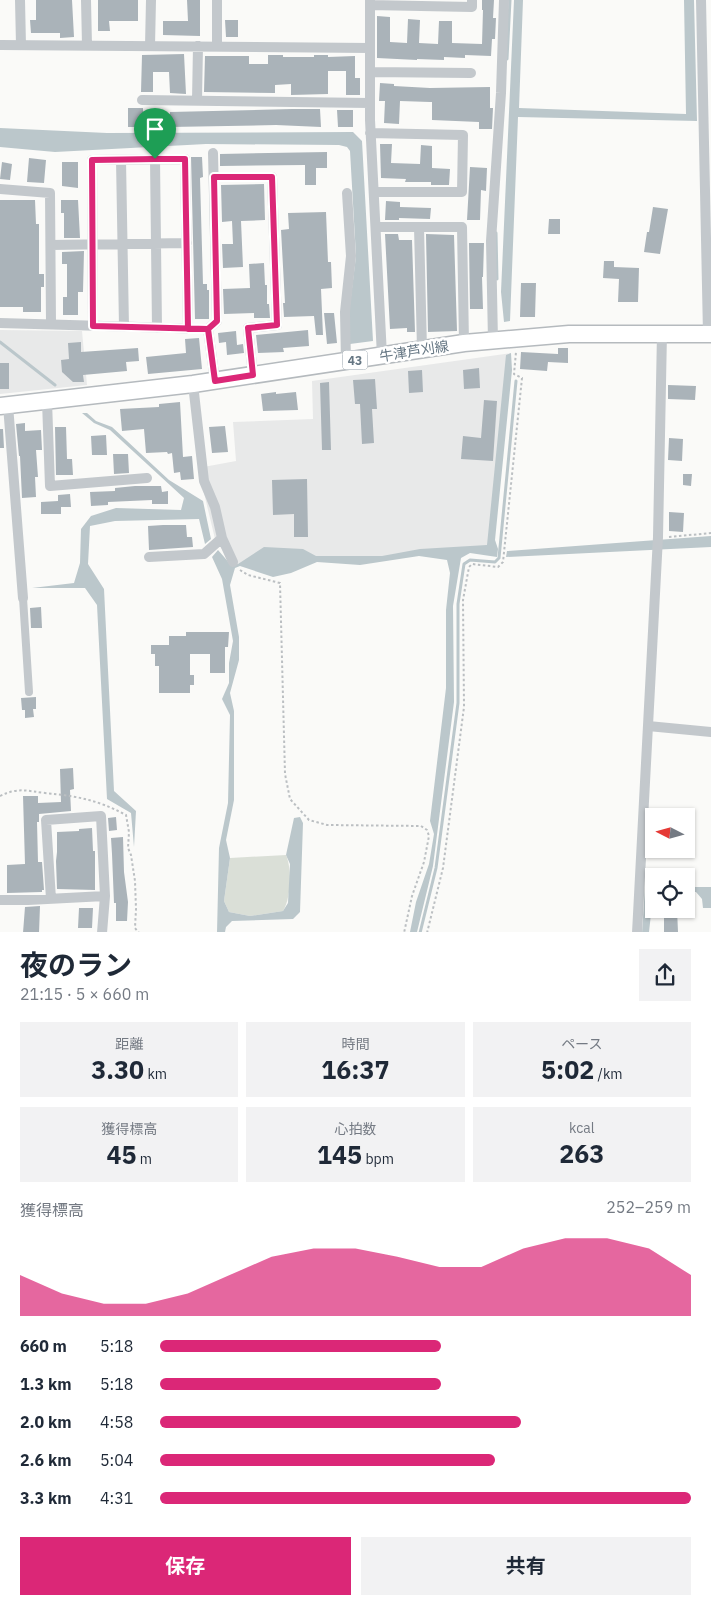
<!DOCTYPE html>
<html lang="ja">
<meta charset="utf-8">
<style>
:root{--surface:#fff;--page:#f2f2f3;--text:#1f2937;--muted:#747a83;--accent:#db2777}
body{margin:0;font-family:"IBM Plex Sans","Noto Sans JP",sans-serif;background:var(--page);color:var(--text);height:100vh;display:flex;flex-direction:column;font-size:19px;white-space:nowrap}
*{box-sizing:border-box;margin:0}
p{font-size:16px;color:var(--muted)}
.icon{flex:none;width:28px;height:28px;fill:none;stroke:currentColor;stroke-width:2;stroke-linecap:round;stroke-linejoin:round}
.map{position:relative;height:932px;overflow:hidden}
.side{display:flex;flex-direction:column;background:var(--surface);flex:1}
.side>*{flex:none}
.needle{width:32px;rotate:276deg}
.buttons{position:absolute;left:645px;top:808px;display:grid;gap:10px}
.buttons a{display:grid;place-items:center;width:50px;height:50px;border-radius:0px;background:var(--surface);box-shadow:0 1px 4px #0004;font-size:25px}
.pin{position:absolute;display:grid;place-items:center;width:42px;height:42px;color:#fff;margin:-51px -21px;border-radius:50% 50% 50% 0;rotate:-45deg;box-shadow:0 0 5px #0007}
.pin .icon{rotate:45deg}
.round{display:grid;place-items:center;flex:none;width:52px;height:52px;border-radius:0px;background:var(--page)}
.headline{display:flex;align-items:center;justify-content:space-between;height:85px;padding:0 20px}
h1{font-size:28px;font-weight:700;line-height:38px}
.metrics{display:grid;grid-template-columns:repeat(3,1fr);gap:8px;height:85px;padding:5px 20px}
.metrics div{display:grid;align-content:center;border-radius:0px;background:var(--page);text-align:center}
.metrics b{font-size:25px;font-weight:700}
.metrics small{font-size:14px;font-weight:400}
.metrics p{font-size:14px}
.chart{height:140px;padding:10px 20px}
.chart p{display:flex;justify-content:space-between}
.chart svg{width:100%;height:90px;margin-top:5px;fill:var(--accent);opacity:.7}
.cta{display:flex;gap:10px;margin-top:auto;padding:10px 20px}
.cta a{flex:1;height:58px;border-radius:0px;background:var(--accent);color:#fff;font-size:20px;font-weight:700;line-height:58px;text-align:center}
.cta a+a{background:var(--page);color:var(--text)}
ul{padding:0 20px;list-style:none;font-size:16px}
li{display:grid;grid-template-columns:80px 60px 1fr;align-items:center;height:38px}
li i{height:12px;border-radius:6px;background:var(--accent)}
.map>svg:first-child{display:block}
.built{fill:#e8e9e9}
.green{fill:#dadfd7}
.water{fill:#bbc7cb}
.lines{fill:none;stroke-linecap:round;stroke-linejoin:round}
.stream{stroke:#bbc7cb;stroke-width:3}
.building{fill:#aab3b9}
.primary-casing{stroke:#b5babe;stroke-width:19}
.path{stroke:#bbbfc2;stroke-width:2;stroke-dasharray:2.5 2.5;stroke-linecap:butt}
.pedestrian{stroke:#c3c8cc;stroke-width:8}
.minor{stroke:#c3c8cc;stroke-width:10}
.primary{stroke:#fff;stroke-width:16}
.route-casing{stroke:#fff;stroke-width:10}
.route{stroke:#db2777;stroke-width:6}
.labels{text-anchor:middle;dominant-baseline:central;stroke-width:5;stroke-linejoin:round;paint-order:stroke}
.shield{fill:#fff;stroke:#939fa8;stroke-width:1}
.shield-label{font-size:12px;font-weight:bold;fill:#657683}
.street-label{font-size:14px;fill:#657683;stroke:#fff}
</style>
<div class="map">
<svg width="711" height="933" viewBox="0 0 711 933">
<rect width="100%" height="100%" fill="#fafaf8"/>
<!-- built -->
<path class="built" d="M 0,330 L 82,331 L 87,385 L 0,394 Z
M 511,353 L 490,550 L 233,565 L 215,539 L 198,468 L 236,461 L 233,422 L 313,419 L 312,381 Z"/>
<!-- green -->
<path class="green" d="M 286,855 C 292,869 291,898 283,911 L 250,916 L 229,912 L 224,901 L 230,858 Z"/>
<!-- water -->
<path class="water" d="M 514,0 L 523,0 L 519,108 L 686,114 L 684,0 L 694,0 L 697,121 L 518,117 L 510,321 L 504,322 L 501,292 Z
M 0,128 L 107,133 L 353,132 L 362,141 L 373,341 L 350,344 L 349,313 L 356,256 L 350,151 L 347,147 L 339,145 L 206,144 L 55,152 L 0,147 Z
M 511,353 L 512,370 L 495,540 L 498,549 L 497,557 L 470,553 L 461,558 L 453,606 L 454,702 L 433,866 L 417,932 L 410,932 L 416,902 L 429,864 L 434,834 L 430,821 L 446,688 L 446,610 L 450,573 L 447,560 L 419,556 L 360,565 L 317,562 L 291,573 L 273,577 L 240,566 L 235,568 L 230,585 L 239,637 L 239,660 L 230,693 L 234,711 L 234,800 L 226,840 L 230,858 L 224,901 L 229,912 L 250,916 L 283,911 L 288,903 L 290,864 L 286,855 L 294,818 L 300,817 L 303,823 L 300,912 L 293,919 L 232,921 L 226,927 L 225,932 L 217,933 L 219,848 L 228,803 L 230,715 L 222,699 L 229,683 L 229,663 L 233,641 L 222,579 L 212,557 L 218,550 L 231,565 L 238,564 L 264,547 L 303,549 L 316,556 L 382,556 L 420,549 L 487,545 L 506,355 Z
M 82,413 L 87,413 L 96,421 L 112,427 L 169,480 L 203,501 L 211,539 L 205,544 L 199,519 L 115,521 L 90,526 L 88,564 L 104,589 L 114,791 L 136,811 L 134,847 L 131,813 L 107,799 L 97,605 L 85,588 L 32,588 L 74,583 L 80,563 L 81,529 L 91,516 L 116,508 L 181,510 L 184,498 L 110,430 L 94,423 Z
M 711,536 L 711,547 L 506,557 L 507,551 Z
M 645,887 L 654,887 L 649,932 L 642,933 Z
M 686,887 L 711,887 L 711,908 L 703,908 L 702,899 L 696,892 L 686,892 Z"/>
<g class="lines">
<!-- stream -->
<path class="stream" d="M 507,59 L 510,0
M 496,233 L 497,279
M 0,342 L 55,385
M 420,933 L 436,868 L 458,703 L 458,604 L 464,564 L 470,560 L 495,562 L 499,558 L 516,381"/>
</g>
<!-- building -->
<path class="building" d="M 36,0 L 72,0 L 74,37 L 60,38 L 60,33 L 31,33 L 30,20 L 36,20 Z
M 98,0 L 138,0 L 138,21 L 109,21 L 110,31 L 98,31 Z
M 187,0 L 200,0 L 200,36 L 163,35 L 163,21 L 188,21 Z
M 482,0 L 494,0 L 493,18 L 496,18 L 495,39 L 492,39 L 491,56 L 465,55 L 465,58 L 444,57 L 444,60 L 417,59 L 417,60 L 377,58 L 377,16 L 390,17 L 390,42 L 407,43 L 408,19 L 420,20 L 419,43 L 438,44 L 439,21 L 452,21 L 452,43 L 482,44 L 483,10 L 482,10 Z
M 225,20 L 238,20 L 238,37 L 226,37 Z
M 184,54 L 186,94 L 170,93 L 169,72 L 153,72 L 153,92 L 141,92 L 142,55 Z
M 268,55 L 283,55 L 283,57 L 314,57 L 314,55 L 328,55 L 328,57 L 355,56 L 355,78 L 360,78 L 360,95 L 346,95 L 346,71 L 328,71 L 328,94 L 291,95 L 291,84 L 275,85 L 275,93 L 204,92 L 205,56 L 249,56 L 249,64 L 268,64 Z
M 380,83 L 394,84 L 394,86 L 430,88 L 490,87 L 490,108 L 493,108 L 492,129 L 479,129 L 479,122 L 432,120 L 432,102 L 430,102 L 400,101 L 399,124 L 384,123 L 385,101 L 379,101 Z
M 128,108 L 143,108 L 143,127 L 128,127 Z
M 292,109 L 320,109 L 321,127 L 276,125 L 170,127 L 170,112 Z
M 337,110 L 353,110 L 353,127 L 338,127 Z
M 380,144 L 392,144 L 391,163 L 420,164 L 421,145 L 432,146 L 432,168 L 450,169 L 449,185 L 431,185 L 431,182 L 405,182 L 406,179 L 381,178 Z
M 327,152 L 327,168 L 316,168 L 316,185 L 305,185 L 305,165 L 220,166 L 220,154 Z
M 191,157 L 202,157 L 203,177 L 200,178 L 203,284 L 207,284 L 207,290 L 209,290 L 209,319 L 195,319 Z
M 29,158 L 46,160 L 44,183 L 27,182 Z
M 2,162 L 12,164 L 10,180 L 0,179 Z
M 62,162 L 78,162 L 78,188 L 62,186 Z
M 470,167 L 487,168 L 486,191 L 481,190 L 480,220 L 467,220 Z
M 264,184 L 265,220 L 241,221 L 243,267 L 223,268 L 222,244 L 233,244 L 232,221 L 222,222 L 221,185 Z
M 0,200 L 35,200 L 36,224 L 39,224 L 39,274 L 44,274 L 44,287 L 41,287 L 41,312 L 23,312 L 23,307 L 0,307 Z
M 61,200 L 78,200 L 80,238 L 64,238 L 64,213 L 61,213 Z
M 386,201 L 400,202 L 400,207 L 431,208 L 430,219 L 399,218 L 399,220 L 385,220 Z
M 653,207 L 668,209 L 660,254 L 644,252 L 647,232 L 649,232 Z
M 326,212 L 328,262 L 331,262 L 332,288 L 321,289 L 323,335 L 316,335 L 314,316 L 284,317 L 283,303 L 285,303 L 281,230 L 289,229 L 288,213 Z
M 549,219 L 560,219 L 560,234 L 548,234 Z
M 385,234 L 398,234 L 399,240 L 412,240 L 415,332 L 407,332 L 407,328 L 390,329 Z
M 426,234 L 454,235 L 457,331 L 428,332 Z
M 469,243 L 484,243 L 483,277 L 482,277 L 483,309 L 470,309 Z
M 84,251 L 83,292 L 78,292 L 78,315 L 63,315 L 63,297 L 67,297 L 67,264 L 62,264 L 62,252 Z
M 604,261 L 614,261 L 614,267 L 639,268 L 638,302 L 618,302 L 619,279 L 603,278 Z
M 264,263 L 265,285 L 267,285 L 267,304 L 269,304 L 270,318 L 254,318 L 254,313 L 224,314 L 223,289 L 250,288 L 249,264 Z
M 521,283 L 536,283 L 535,317 L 520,317 Z
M 324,313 L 334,313 L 337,343 L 327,344 Z
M 308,330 L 309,346 L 283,348 L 284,352 L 258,353 L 256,335 Z
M 236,331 L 237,345 L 243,344 L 244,353 L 227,355 L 226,342 L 219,343 L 218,333 Z
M 199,338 L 202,369 L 148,374 L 146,357 L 186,353 L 185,339 Z
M 81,342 L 81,352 L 138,348 L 139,361 L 126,362 L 127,371 L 83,375 L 84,382 L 73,382 L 62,372 L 61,360 L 69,359 L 68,343 Z
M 558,348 L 568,348 L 568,363 L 548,362 L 547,371 L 520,369 L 521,352 L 558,354 Z
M 0,363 L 9,363 L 9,389 L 0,389 Z
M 479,368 L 480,388 L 464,389 L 463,370 Z
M 422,370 L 423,392 L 409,393 L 408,371 Z
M 375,379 L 377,409 L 372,409 L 374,443 L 362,444 L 360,404 L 355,404 L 353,380 Z
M 329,382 L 331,450 L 322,450 L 320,383 Z
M 668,385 L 696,386 L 695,400 L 668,399 Z
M 276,392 L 276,394 L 296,392 L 298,410 L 263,411 L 261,394 Z
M 484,400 L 497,401 L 493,461 L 461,459 L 463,436 L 481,438 Z
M 180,402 L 183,457 L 192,456 L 194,479 L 181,480 L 180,472 L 174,473 L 172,453 L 168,454 L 167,452 L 146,453 L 144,429 L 122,431 L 120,409 L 159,407 L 159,404 Z
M 25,423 L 25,431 L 41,430 L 42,450 L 36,450 L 38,477 L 35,477 L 36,497 L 22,498 L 20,456 L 19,456 L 16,424 Z
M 225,426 L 228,452 L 212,453 L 209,427 Z
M 55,427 L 66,427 L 67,459 L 72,459 L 73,475 L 56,475 Z
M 0,429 L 3,429 L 4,448 L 0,448 Z
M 106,435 L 107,455 L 92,455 L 91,436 Z
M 669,438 L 683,439 L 682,461 L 668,460 Z
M 113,454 L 128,454 L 129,473 L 114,474 Z
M 683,474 L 692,474 L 691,486 L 683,485 Z
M 307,479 L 308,537 L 294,537 L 294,514 L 273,515 L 272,480 Z
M 135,486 L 161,486 L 162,492 L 168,491 L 168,504 L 152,504 L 152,500 L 108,502 L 108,505 L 91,506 L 90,492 L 115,491 L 115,488 Z
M 70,494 L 71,507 L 61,507 L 61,514 L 41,514 L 41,502 L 58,501 L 58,495 Z
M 669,512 L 684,513 L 683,532 L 669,531 Z
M 163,525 L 186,525 L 187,537 L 192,537 L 193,547 L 149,550 L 148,526 Z
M 41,607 L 42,628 L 31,628 L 30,608 Z
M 186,632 L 229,632 L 228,647 L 225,647 L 225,673 L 210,673 L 210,654 L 190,654 L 190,675 L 194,675 L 194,685 L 190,685 L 190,693 L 159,693 L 159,666 L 155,666 L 155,654 L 151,654 L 151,645 L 169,645 L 169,636 L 186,636 Z
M 36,697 L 36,709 L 33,709 L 34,717 L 25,718 L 25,710 L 22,710 L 21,698 Z
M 73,768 L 74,789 L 70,790 L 71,811 L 39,814 L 39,822 L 37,822 L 38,862 L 42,862 L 44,890 L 42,890 L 42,892 L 7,893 L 7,865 L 25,864 L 23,796 L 38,796 L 38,803 L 61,802 L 60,769 Z
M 116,817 L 117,830 L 109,831 L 108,818 Z
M 92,828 L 93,851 L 95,851 L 95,890 L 57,889 L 56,861 L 57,852 L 57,832 L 79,831 L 79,829 Z
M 123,837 L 124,872 L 128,902 L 127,921 L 116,921 L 116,903 L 114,903 L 112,854 L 111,838 Z
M 40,906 L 39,933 L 23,933 L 25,907 Z
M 79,908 L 93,908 L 92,928 L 78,928 Z
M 664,909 L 677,909 L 678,932 L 664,932 Z"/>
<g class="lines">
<defs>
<path id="primary" d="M 0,406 L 193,384 L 464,343 L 569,334 L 711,334"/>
</defs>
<!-- primary casing -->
<use href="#primary" class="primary-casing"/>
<!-- path -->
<path class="path" d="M 669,537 L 711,533
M 240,570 L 248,575 L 280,583 L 285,774 L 290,799 L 309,820 L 327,825 L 421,826 L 427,830 L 429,836 L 424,862 L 412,896 L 404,933
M 0,796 C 18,787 27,791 45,793 C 77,796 98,800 126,815 L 129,832 L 128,848 L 131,855 L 135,881 L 136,909 L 135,928 L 139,933
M 427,933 L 443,868 L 464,707 L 463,600 L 469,567 L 472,564 L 498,567 L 503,562 L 522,378 L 514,374 L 516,352"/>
<!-- pedestrian -->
<path class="pedestrian" d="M 23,598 L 29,692"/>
<!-- minor -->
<path class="minor" d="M 20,0 L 21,45
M 86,0 L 87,45
M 370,0 L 370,120 L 382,356
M 701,0 L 708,334
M 370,5 L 472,7 L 472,0
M 0,45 L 370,48
M 150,46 L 151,0
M 217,46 L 217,0
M 370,72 L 471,73
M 142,100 L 370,103
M 197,100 L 198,46
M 370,133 L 463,135 L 462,192 L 374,192
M 213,153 L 217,321 L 208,329 L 215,381
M 155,159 L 157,328
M 121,160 L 124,327
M 214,177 L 272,177 L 277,325 L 248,328 L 253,375
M 0,189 L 50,193 L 51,324
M 376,227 L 462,227 L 464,343
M 419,227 L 422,349
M 51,245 L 187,243
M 0,323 L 208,329
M 93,326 L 92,160 L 185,159 L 188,329
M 493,341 L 491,241 L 501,93 L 504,0
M 346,361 L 345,312 L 351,256 L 347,193
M 193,384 L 204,481 L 215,507 L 222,538 L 233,562
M 47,401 L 50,486 L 147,478
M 8,405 L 23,598
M 149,557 L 204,554 L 222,538
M 648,726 L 711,732
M 51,899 L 46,820 L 101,816 L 105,896 L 102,933
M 0,900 L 28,900 L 105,896
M 637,933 L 658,537 L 662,333"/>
<!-- primary -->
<use href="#primary" class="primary"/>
</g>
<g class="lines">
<defs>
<path id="route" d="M 155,159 L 92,160 L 93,326 L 208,329 L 215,381 L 253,375 L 248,328 L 277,325 L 272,177 L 214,177 L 217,321 L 208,329 L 188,329 L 185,159 L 155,159"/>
</defs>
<!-- route casing -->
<use href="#route" class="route-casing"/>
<!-- route -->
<use href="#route" class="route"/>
</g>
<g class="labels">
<!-- shield labels -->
<rect class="shield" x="342.5" y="350.5" width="25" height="19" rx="4"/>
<g class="shield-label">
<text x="355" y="360">43</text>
</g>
<!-- street labels -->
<g class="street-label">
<text transform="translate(414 351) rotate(-9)">牛津芦刈線</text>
</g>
</g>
</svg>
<div class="buttons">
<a><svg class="needle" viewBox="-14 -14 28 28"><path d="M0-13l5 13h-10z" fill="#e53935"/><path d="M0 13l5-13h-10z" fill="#747a83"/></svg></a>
<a><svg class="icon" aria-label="locate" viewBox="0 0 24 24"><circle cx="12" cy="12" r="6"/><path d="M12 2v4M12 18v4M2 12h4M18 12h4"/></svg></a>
</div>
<div class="pin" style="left:155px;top:159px;background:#1e9e55"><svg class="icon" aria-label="arrive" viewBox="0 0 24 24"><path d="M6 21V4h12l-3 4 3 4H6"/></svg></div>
</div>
<section class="side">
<div class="headline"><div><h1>夜のラン</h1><p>21:15 · 5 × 660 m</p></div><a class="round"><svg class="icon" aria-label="share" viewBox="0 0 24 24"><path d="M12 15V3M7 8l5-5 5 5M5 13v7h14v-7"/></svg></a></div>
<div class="metrics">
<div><p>距離</p><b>3.30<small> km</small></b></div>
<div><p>時間</p><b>16:37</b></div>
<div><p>ペース</p><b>5:02<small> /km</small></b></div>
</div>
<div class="metrics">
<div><p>獲得標高</p><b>45<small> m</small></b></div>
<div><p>心拍数</p><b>145<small> bpm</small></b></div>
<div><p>kcal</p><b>263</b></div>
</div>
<div class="chart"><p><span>獲得標高</span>252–259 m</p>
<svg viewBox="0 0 160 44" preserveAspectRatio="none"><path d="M0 44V24L10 33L20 38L30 38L40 33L50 24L60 15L70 11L80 11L90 15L100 20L110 20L120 11L130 6L140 6L150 11L160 24V44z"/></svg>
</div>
<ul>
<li><b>660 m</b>5:18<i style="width:53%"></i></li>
<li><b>1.3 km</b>5:18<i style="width:53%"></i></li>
<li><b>2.0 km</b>4:58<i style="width:68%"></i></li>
<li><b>2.6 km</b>5:04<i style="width:63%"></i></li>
<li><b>3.3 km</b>4:31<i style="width:100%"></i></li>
</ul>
<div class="cta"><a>保存</a><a>共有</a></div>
</section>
